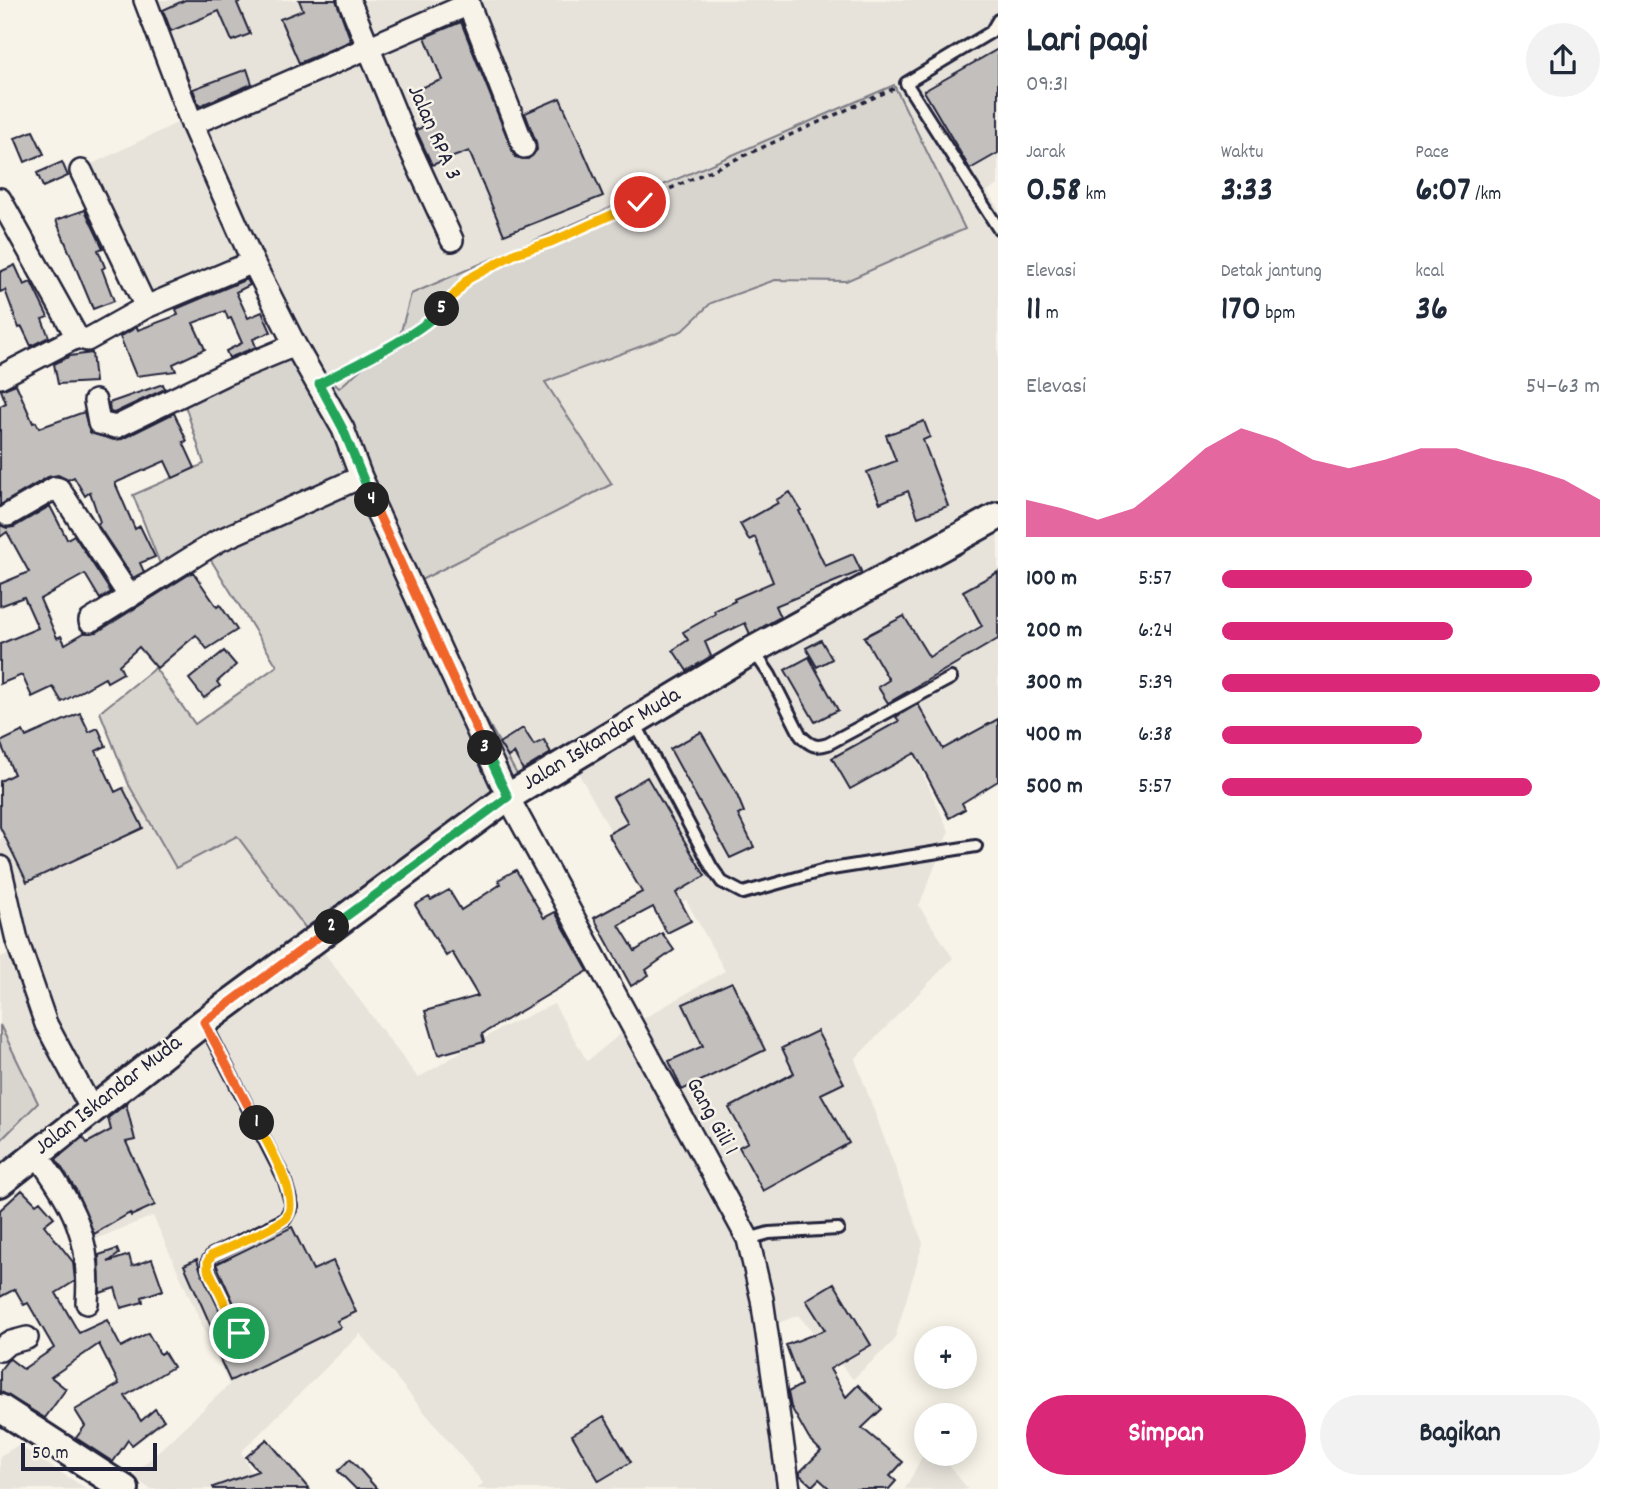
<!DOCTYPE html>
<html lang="id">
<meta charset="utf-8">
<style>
:root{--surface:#fff;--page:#f2f2f3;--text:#1f2937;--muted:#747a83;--accent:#db2777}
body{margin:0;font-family:Dekko,sans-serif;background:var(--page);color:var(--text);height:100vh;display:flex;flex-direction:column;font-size:26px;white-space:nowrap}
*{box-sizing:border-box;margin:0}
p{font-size:23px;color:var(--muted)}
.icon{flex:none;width:38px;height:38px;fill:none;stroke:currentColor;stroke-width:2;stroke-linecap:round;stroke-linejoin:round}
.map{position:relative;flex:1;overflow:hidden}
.side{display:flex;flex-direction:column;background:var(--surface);width:630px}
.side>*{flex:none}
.controls{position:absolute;left:914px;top:1326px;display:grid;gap:14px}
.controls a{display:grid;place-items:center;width:63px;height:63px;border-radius:50%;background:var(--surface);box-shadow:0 4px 18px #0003;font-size:35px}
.scale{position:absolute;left:21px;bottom:18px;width:136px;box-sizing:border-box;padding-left:7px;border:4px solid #22223b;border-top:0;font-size:19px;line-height:24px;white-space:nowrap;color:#22223b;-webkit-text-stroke:5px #f7f3e8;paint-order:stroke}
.pin{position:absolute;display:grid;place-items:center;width:60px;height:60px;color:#fff;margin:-30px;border:4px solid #fff;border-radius:50%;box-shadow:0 2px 7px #0007}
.km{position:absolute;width:35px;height:35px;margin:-18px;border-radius:50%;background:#222;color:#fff;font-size:19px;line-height:35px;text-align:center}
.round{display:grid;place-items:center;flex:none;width:74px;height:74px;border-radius:37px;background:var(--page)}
.overview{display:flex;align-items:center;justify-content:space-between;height:119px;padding:0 28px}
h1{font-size:38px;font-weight:700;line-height:52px}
.stats{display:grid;grid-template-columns:repeat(3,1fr);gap:10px;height:119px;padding:7px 28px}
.stats div{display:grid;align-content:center}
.stats b{font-size:35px;font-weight:700}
.stats small{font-size:19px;font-weight:400}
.stats p{font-size:19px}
.chart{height:196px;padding:14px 28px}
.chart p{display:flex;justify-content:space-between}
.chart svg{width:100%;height:126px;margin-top:7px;fill:var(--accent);opacity:.7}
.cta{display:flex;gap:14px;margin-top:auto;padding:14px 28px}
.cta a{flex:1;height:80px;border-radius:42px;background:var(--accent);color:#fff;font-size:28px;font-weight:700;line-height:80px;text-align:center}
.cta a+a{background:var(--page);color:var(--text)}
ul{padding:0 28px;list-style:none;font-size:23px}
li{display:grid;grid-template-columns:112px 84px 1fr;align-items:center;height:52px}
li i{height:18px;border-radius:9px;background:var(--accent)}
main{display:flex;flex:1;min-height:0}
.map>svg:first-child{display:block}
.built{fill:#e7e3db}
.green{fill:#d8d5cf;stroke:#7d7c85;stroke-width:2}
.building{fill:#c2bfbd;stroke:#22223b;stroke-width:2}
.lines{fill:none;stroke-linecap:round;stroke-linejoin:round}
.service-casing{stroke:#22223b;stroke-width:16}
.minor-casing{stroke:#22223b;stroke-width:26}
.tertiary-casing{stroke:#22223b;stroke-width:32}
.path{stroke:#22223b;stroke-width:3.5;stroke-dasharray:5 5;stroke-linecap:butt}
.service{stroke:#f7f3e8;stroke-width:10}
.minor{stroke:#f7f3e8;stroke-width:21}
.tertiary{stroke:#f7f3e8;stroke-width:26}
.split-1-casing{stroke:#fff;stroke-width:14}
.split-2-casing{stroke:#fff;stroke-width:14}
.split-3-casing{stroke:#fff;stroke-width:14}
.split-4-casing{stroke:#fff;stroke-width:14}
.split-5-casing{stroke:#fff;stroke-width:14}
.split-6-casing{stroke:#fff;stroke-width:14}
.split-1{stroke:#f5b400;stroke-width:9}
.split-2{stroke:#f0652b;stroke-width:9}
.split-3{stroke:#22a559;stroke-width:9}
.split-4{stroke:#f0652b;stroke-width:9}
.split-5{stroke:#22a559;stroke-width:9}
.split-6{stroke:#f5b400;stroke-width:9}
.labels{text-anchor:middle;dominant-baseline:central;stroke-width:5;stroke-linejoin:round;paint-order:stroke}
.street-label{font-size:23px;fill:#22223b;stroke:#f7f3e8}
</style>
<main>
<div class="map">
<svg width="998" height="1489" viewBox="0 0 998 1489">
<rect width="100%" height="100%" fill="#f7f3e8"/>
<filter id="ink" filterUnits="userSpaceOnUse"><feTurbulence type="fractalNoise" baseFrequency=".0143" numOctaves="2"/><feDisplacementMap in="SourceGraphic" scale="14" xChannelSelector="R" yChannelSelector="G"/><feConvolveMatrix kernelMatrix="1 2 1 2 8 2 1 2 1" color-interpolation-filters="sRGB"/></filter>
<g filter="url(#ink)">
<!-- built -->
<path class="built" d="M 132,0 L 998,0 L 998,185 L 987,191 L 998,208 L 998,717 L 917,761 L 949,831 L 919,906 L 953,958 L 855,1059 L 923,1243 L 894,1341 L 853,1379 L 798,1315 L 774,1325 L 794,1476 L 807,1489 L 477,1489 L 483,1483 L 360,1334 L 241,1452 L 260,1489 L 150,1489 L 132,1476 L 229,1385 L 153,1216 L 88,1242 L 70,1214 L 114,1186 L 82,1125 L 0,1201 L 0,1141 L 37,1103 L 0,1025 L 0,957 L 32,947 L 0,850 L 0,839 L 129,785 L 176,868 L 237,836 L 418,1078 L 501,1028 L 554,1004 L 587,1061 L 629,1027 L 725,971 L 686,900 L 656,912 L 566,751 L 519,778 L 410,585 L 545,382 L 682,331 L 711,303 L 775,280 L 846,281 L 964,228 L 411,294 L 400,335 L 339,388 L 290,340 L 252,256 L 148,300 L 88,166 L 181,121 Z
M 18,1445 L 87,1489 L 0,1489 L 0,1456 Z
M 926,1449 L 926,1454 L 940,1454 L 968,1489 L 905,1489 Z"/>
<!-- green -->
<path class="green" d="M 894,85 L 965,229 L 846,281 L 775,280 L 711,303 L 682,331 L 545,382 L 612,484 L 411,585 L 519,778 L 316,942 L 237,836 L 176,868 L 129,785 L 100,712 L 155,668 L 195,724 L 277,666 L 204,549 L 162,569 L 133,495 L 204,464 L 184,402 L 302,353 L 339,388 L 400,335 L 411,294 Z
M 0,1025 L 38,1103 L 0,1141 Z"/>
<!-- building -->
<path class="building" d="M 185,0 L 244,0 L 237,3 L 250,34 L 232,41 L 219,11 L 171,31 L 163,10 Z
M 299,0 L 336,0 L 351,41 L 299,63 L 280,19 L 303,10 Z
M 461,22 L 515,157 L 528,159 L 537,150 L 536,142 L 525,113 L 560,98 L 603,196 L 504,235 L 469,151 L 432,165 L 416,130 L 423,127 L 409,92 L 442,80 L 425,37 Z
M 998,49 L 998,153 L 970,169 L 924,91 Z
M 247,69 L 252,84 L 199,106 L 193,89 Z
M 33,131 L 44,154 L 25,162 L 15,138 Z
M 62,162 L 68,176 L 43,187 L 37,173 Z
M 85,210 L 103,248 L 98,250 L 105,267 L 102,269 L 114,301 L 93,309 L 56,220 Z
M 15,265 L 24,285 L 31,282 L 48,317 L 42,319 L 49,337 L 31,346 L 22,327 L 19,328 L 5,290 L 0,292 L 0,272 Z
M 247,279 L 250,285 L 236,292 L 248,318 L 262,312 L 271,332 L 253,339 L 256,347 L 229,358 L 226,351 L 242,343 L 231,318 L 228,319 L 225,311 L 193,323 L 205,349 L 173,364 L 176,371 L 136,376 L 120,337 L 137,327 L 138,330 L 178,315 L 176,309 Z
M 92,353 L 95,382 L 58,384 L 54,364 L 70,356 Z
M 16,384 L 33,423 L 36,422 L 39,428 L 84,412 L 90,433 L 114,440 L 122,439 L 174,413 L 187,441 L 183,442 L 195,468 L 173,478 L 165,461 L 115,483 L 135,529 L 140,526 L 155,557 L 140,563 L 144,572 L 133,578 L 97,524 L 100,522 L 90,492 L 85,496 L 74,477 L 68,480 L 58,475 L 48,477 L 0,505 L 0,406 L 6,403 L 1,390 Z
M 163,384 L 165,389 L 114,413 L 110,412 L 109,403 Z
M 924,421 L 930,437 L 923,440 L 948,506 L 918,517 L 908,491 L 880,503 L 867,472 L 896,461 L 886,435 Z
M 790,492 L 801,510 L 799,511 L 825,566 L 853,554 L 861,571 L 775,606 L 780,617 L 754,632 L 750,634 L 745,623 L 705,642 L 711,656 L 687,671 L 673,650 L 688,640 L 683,632 L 715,614 L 714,611 L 735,601 L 734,599 L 773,582 L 755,537 L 749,540 L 740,524 L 778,503 L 776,500 Z
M 50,506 L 67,539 L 74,535 L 111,592 L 100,599 L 85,574 L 40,599 L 57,638 L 61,636 L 65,644 L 84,633 L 97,632 L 193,572 L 217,607 L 220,605 L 237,630 L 207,649 L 196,635 L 157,668 L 139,647 L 119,665 L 123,673 L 107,682 L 105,678 L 62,702 L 53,687 L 32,697 L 22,675 L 0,684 L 0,644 L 38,628 L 24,597 L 0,606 L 0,584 L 29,572 L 7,532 L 0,537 L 0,525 L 7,528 L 14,527 Z
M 998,572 L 998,639 L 888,703 L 878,687 L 889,680 L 864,637 L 904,616 L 929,657 L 982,626 L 963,591 Z
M 821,640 L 832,659 L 817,667 L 806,648 Z
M 224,651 L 236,665 L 217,682 L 220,686 L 204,698 L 189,679 Z
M 809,657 L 838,710 L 815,722 L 785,670 Z
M 918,704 L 943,749 L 998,719 L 998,781 L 962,803 L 965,809 L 949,818 L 915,753 L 850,789 L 832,758 L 899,721 L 896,717 Z
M 80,713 L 89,732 L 98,728 L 106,746 L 96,751 L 115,792 L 123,788 L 143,828 L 27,882 L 0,827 L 0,781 L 14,774 L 0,742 L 23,731 L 26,737 Z
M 523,728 L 534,745 L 544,740 L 551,753 L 523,770 L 514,753 L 508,757 L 499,743 Z
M 701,732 L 737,795 L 744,812 L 738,815 L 754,847 L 730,858 L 670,749 Z
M 647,777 L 705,876 L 676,893 L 691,921 L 667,933 L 653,907 L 619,925 L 635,951 L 662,933 L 674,950 L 646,970 L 649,975 L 631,986 L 594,918 L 642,892 L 608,834 L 628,823 L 613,797 Z
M 516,870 L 544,918 L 555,912 L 588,971 L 482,1034 L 484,1042 L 438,1055 L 425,1011 L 478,996 L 452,952 L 446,956 L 415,905 L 429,897 L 431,900 L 449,890 L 461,910 L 501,884 L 498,880 Z
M 732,982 L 765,1050 L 682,1090 L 669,1061 L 703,1046 L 683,1004 Z
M 817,1031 L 844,1083 L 821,1094 L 849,1143 L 763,1191 L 739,1147 L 748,1142 L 729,1108 L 794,1073 L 782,1048 Z
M 126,1104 L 135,1140 L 126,1142 L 155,1205 L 131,1216 L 130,1213 L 94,1234 L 76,1190 L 56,1159 L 83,1137 L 87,1143 L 111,1130 L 108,1118 Z
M 22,1190 L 36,1204 L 40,1201 L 54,1217 L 44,1225 L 73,1262 L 75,1281 L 56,1293 L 79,1333 L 107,1320 L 121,1347 L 148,1333 L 160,1354 L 164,1352 L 173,1367 L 125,1396 L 141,1421 L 155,1409 L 164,1420 L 132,1445 L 128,1440 L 113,1462 L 76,1438 L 85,1426 L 75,1410 L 119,1384 L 99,1344 L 51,1377 L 66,1389 L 45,1418 L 0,1391 L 0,1370 L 7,1361 L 10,1359 L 23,1369 L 54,1348 L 28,1303 L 24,1305 L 15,1289 L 0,1297 L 0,1210 Z
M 292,1227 L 313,1270 L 333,1261 L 356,1312 L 337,1321 L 341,1327 L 230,1381 L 218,1355 L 226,1348 L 220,1339 L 217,1340 L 184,1265 L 197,1259 L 201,1272 L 232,1336 L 235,1340 L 242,1340 L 246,1337 L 246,1330 L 216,1264 Z
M 117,1249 L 119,1254 L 108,1262 L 129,1255 L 132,1266 L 152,1259 L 163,1290 L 142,1297 L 143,1302 L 121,1308 L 115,1288 L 100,1293 L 99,1255 Z
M 834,1283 L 871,1345 L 830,1369 L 846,1397 L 858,1385 L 882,1409 L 862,1428 L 903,1462 L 890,1476 L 896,1481 L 889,1489 L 830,1489 L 819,1479 L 812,1486 L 800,1475 L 800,1472 L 821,1451 L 809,1439 L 791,1407 L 788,1392 L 801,1385 L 786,1345 L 825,1330 L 806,1300 Z
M 604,1416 L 631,1462 L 599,1481 L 572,1435 Z
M 267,1439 L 309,1489 L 214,1489 L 213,1487 L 258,1471 L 246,1457 Z
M 350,1459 L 362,1472 L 377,1489 L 356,1489 L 338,1471 Z"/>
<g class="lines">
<defs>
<path id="service" d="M 998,20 L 991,32 L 906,83 L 998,228
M 753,650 L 770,675 L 801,736 C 811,746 816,748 828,744 L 951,678
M 634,721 L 712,868 L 722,882 L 743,893 L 825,870 L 976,846
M 204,1022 L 284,1178 L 292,1206 L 285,1219 L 212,1255 L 208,1261 L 208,1269 L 239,1333
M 748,1239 L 769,1233 L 838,1229"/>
<path id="minor" d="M 145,0 L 192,124 L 253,262 L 295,345 L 343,429 L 361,477 L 508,797 L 748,1239 L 762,1299 L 789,1489
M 349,0 L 407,142 L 452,240
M 467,0 L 524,147
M 192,124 L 469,4
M 81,171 L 146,307
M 0,199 L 77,337 L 87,340 L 146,307 L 253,262
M 0,377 L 77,337
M 95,401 L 99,423 L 116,427 L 225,374 L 295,345
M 8,515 L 55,488 L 59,489 L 130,597
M 90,621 L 218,541 L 361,477
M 0,867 L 17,940 L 46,1024 L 92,1110
M 36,1153 C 73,1205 92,1237 87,1303
M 0,1350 L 8,1343 L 27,1338"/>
<path id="tertiary" d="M 0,1183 L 204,1022 L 508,797 L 753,650 L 998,516
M 0,1408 L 125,1489"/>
</defs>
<!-- service casing -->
<use href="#service" class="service-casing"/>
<!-- minor casing -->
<use href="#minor" class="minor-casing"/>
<!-- tertiary casing -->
<use href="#tertiary" class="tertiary-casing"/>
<!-- path -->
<path class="path" d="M 333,376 L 434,318 L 468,279 L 516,253 L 551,242 L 895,88"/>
<!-- service -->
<use href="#service" class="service"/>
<!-- minor -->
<use href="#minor" class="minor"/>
<!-- tertiary -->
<use href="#tertiary" class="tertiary"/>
</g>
</g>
<g class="lines" filter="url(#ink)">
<defs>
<path id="split-1" d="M 239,1333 L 208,1269 L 208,1261 L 212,1255 C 225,1249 279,1226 286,1218 C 302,1200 267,1143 257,1123"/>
<path id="split-2" d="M 257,1123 L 204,1022 L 332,927"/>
<path id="split-3" d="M 332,927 L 508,797 L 485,748"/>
<path id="split-4" d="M 372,500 L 485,748"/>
<path id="split-5" d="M 372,500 L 343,429 L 319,384 C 353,365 418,336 442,309"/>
<path id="split-6" d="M 442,309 L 468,279 L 516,253 L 551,242 L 640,202"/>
</defs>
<!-- split-1 casing -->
<use href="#split-1" class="split-1-casing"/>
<!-- split-2 casing -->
<use href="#split-2" class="split-2-casing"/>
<!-- split-3 casing -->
<use href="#split-3" class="split-3-casing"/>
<!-- split-4 casing -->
<use href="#split-4" class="split-4-casing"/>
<!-- split-5 casing -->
<use href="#split-5" class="split-5-casing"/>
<!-- split-6 casing -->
<use href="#split-6" class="split-6-casing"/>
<!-- split-1 -->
<use href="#split-1" class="split-1"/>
<!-- split-2 -->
<use href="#split-2" class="split-2"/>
<!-- split-3 -->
<use href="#split-3" class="split-3"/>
<!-- split-4 -->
<use href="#split-4" class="split-4"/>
<!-- split-5 -->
<use href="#split-5" class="split-5"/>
<!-- split-6 -->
<use href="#split-6" class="split-6"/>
</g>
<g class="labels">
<!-- street labels -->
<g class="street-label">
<text transform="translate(433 133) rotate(66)">Jalan RPA 3</text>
<text transform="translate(602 740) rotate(-31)">Jalan Iskandar Muda</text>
<text transform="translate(109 1096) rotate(-38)">Jalan Iskandar Muda</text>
<text transform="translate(711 1117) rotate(61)">Gang Gili 1</text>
</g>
</g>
</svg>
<div class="controls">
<a>+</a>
<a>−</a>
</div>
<div class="scale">50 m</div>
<div class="pin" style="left:239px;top:1333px;background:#1e9e55"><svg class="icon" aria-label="arrive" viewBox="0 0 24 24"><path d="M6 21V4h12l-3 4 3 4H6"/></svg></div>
<div class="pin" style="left:640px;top:202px;background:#d93025"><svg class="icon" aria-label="check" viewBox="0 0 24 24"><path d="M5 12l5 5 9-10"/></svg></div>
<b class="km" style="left:257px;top:1123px">1</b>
<b class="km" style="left:332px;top:927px">2</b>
<b class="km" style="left:485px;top:748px">3</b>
<b class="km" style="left:372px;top:500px">4</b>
<b class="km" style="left:442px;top:309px">5</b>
</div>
<section class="side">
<div class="overview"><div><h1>Lari pagi</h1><p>09:31</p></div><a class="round"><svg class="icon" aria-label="share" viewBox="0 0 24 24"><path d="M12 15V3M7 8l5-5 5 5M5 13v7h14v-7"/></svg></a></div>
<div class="stats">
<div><p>Jarak</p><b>0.58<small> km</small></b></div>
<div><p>Waktu</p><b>3:33</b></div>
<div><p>Pace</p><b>6:07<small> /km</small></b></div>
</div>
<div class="stats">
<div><p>Elevasi</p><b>11<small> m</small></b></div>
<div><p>Detak jantung</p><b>170<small> bpm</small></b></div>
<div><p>kcal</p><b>36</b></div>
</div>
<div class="chart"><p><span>Elevasi</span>54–63 m</p>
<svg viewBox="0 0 160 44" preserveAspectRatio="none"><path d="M0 44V31L10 34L20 38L30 34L40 24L50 13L60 6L70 10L80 17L90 20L100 17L110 13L120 13L130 17L140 20L150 24L160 31V44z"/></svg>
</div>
<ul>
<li><b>100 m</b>5:57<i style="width:82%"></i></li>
<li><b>200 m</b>6:24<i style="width:61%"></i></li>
<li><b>300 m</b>5:39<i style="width:100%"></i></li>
<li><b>400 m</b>6:38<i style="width:53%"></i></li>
<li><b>500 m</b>5:57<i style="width:82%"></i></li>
</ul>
<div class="cta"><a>Simpan</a><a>Bagikan</a></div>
</section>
</main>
